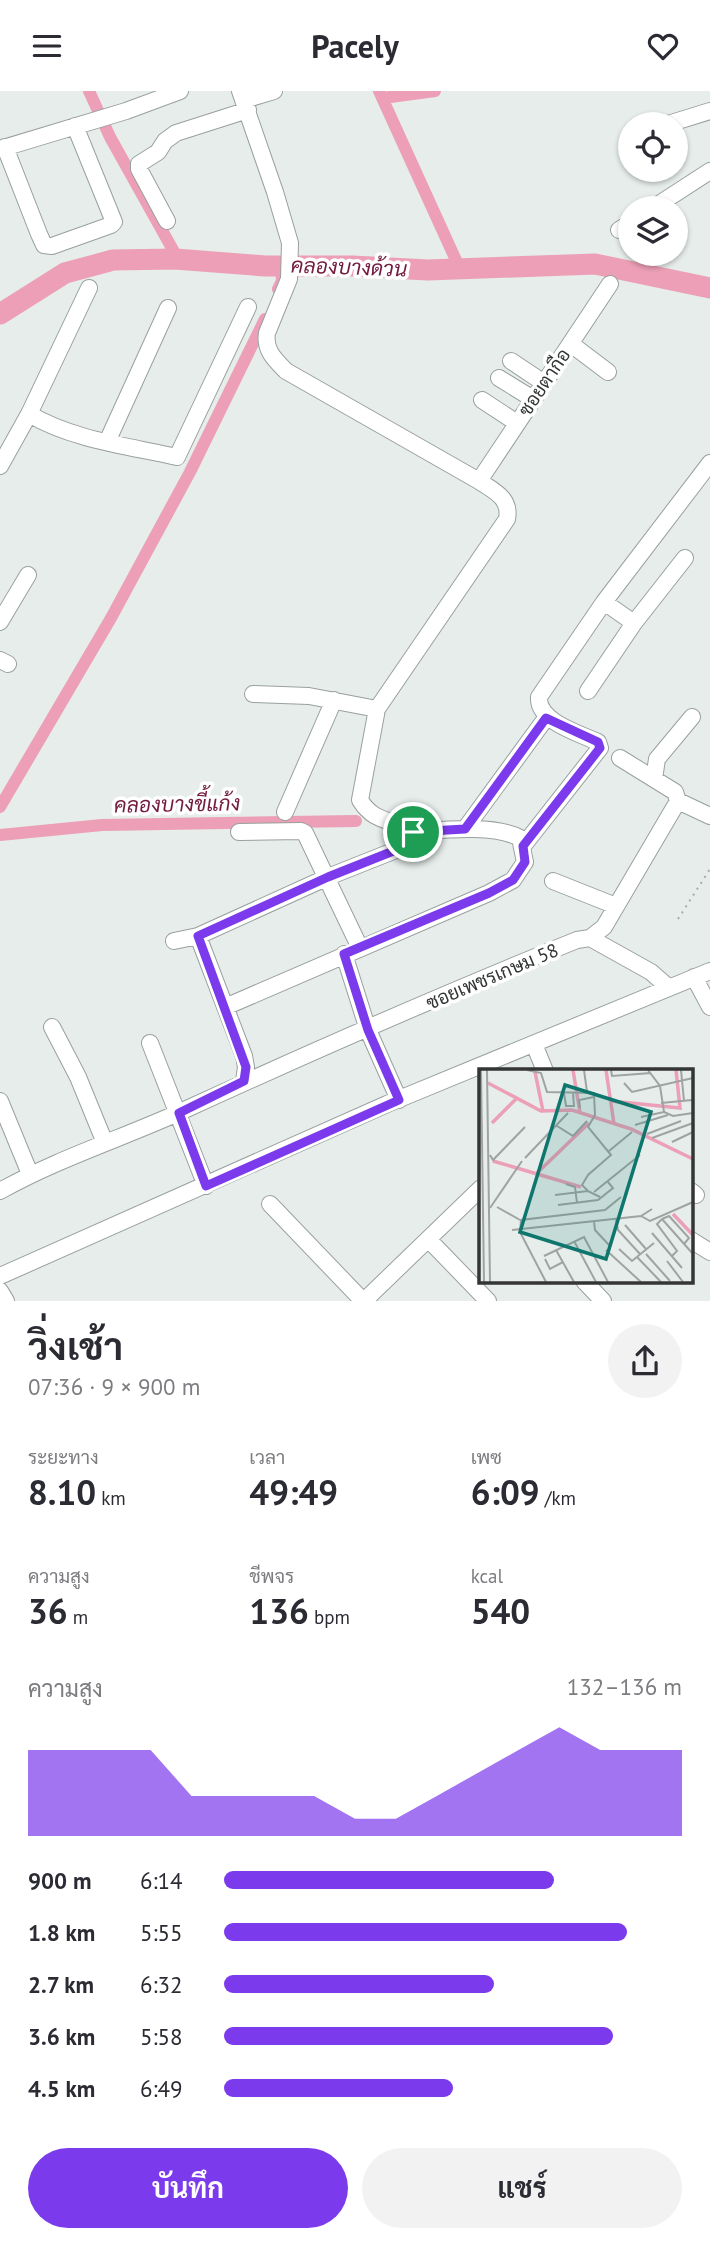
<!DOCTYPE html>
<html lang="th">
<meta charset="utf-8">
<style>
:root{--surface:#fff;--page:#f2f2f3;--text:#2b2b33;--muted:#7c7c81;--accent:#7c3aed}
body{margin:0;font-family:"PT Sans",Sarabun,sans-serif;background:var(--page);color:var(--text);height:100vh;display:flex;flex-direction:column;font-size:26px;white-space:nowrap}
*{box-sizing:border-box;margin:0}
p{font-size:23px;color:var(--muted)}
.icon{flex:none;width:38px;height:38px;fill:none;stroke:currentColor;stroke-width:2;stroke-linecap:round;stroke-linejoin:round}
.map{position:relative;height:1210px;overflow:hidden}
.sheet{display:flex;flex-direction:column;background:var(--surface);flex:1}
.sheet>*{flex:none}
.fabs{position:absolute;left:618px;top:21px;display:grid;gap:14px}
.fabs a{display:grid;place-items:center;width:70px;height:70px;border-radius:50%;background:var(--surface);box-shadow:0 2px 5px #0004;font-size:35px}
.pin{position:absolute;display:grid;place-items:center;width:60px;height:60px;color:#fff;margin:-30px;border:4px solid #fff;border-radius:50%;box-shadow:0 2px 7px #0007}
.round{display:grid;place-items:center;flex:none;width:74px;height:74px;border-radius:37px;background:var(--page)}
.overview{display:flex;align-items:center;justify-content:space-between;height:119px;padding:0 28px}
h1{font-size:38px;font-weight:700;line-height:52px}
.metrics{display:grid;grid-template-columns:repeat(3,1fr);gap:10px;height:119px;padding:7px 28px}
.metrics div{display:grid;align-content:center}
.metrics b{font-size:35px;font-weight:700}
.metrics small{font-size:19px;font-weight:400}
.metrics p{font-size:19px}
.chart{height:196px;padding:14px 28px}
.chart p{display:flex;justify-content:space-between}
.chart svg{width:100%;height:126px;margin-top:7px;fill:var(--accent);opacity:.7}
.primary-button{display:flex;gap:14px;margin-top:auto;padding:14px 28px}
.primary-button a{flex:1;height:80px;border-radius:42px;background:var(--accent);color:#fff;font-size:28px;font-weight:700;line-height:80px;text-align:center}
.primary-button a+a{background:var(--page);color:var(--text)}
ul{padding:0 28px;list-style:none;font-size:23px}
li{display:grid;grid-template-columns:112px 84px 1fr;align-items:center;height:52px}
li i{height:18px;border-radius:9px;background:var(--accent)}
header{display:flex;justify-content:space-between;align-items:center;height:91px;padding:0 28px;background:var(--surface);font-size:32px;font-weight:700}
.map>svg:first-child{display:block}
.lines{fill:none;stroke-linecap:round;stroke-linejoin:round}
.canal{stroke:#ec9fb6;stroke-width:12}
.river{stroke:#ec9fb6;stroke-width:21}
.minor-casing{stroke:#99a09e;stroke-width:18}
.path{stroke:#a7acab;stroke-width:2;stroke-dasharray:2 5;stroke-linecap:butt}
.minor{stroke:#fff;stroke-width:16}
.route-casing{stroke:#fff;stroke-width:14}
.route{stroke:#7c3aed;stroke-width:9}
.labels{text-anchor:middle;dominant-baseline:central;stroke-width:7;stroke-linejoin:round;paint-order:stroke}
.street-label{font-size:19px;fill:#343636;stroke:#fff}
.water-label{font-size:21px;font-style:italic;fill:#741c40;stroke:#fff}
.inset-river{fill:none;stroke:#ec9fb6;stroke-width:3.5}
.inset-road{fill:none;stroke:#9fa4a3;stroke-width:2}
.view{fill:#0f766e;fill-opacity:0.15;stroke:#0f766e;stroke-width:3.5}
.inset-edge{fill:none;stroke:#343636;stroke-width:3.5}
</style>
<header><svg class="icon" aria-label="menu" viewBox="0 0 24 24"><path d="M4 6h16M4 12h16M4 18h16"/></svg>Pacely<svg class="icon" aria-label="heart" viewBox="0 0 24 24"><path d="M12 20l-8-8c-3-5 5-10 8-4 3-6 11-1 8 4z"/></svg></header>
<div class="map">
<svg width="710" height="1210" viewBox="0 0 710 1210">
<rect width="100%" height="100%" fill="#e6edeb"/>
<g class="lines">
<!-- canal -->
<path class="canal" d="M 89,0 L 110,46 L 178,168
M 379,0 L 460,178
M 383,7 L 435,0
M 278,198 L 282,190 L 281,175
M 0,716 L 111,527 L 190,381 L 265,228
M 0,744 L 102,734 L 356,730"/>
<!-- river -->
<path class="river" d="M 0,223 L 65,182 L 113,169 L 175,168 L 265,175 L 352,175 L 428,179 L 595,173 L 710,197"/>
<defs>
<path id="minor" d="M 244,9 L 274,0
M 668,33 L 710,20
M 5,56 L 39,143 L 44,154 L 52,155 L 111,134 L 114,131 L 75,35
M 0,58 L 126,20 L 180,0
M 653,117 L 710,80
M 167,130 L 139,78 L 139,73 L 158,61 L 165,50 L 176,42 L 248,19
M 619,139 L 630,132
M 571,253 L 608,281
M 511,270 L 544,292
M 499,287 L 533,308
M 482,309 L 517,332
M 29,323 C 73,349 128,355 177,366 L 248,216
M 107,351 L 168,217
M 0,375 L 29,323 L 89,197
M 479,390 L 610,193
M 604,511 L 634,532 L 685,467
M 0,531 L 28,484
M 0,569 L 8,573
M 588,600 L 634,532
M 253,603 L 309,605 L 377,618
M 620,667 L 675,701 L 678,710 L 710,725
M 654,688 L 657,668 L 692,626
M 285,721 L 334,609
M 465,738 L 546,627
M 239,741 L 301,740 L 305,742 L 360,857
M 523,755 L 600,657 L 598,651 C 578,642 537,630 539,606 L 604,511 L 710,372
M 553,790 L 616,815
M 198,845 L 244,965 L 246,976 L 244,990
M 590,847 L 651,881 L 668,896
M 174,850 L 198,845 L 328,786 L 411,753 L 414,748 L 413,741
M 344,863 L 368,939 L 399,1009
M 694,886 L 710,916
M 225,916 L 489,802 L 513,789 L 525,771 L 520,747 C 494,733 442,739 413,741 C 395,727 375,734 360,709 L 377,618 L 507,428 C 511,407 494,400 479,390 L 286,280 C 275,269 264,259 267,242 L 289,188 L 290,152 L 275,101 L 240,0
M 52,936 L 78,986 L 105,1052
M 150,952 L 206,1095
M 534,953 L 545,980
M 0,1010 L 30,1083
M 0,1100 C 57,1068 120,1048 180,1021 C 311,961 443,903 577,849 L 590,847 L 604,836 L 678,710
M 691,1100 L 696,1104
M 270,1113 L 363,1210
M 428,1148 L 488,1210
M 691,1149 L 710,1161
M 0,1185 L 387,1013 L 710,880
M 584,1190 L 603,1210
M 0,1200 L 6,1210
M 364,1210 L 481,1097"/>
</defs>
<!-- minor casing -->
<use href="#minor" class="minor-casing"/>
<!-- path -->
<path class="path" d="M 678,828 L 710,778"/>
<!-- minor -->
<use href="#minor" class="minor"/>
</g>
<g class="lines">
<defs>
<path id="route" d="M 546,627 L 598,651 L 600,657 L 523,755 L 525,771 L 513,789 L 489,802 L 344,863 L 368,939 L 399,1009 L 206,1095 L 179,1022 L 244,990 L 246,976 L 198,845 L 328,786 L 411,753 L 414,748 L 413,741 L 465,738 Z"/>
</defs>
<!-- route casing -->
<use href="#route" class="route-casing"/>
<!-- route -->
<use href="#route" class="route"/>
</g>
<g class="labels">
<!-- street labels -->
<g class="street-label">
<text transform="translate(544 291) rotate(-56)">ซอยตากือ</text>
<text transform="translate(492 885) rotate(-23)">ซอยเพชรเกษม 58</text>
</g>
<!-- water labels -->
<g class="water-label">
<text transform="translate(349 176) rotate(2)">คลองบางด้วน</text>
<text transform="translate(177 713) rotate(-1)">คลองบางขี้แก้ง</text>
</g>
</g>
<!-- overview -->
<g transform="translate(479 978)">
<rect width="214" height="214" fill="#e6edeb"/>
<path class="inset-river" d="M 94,1 L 101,44M 127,1 L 135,55M 56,3 L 64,42M 9,14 L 62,42 L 93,41 L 152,60 L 214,90M 132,32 L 201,39 L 197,1M 13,54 L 37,30M 14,92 L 102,118M 56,106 L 110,54M 194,145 L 214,166"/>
<path class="inset-road" d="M 2,1 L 5,213M 8,1 L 11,213M 48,1 L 62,4 L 68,23 L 115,24 L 116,46 L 109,58 L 132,86 L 109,106 L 103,116 L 109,122M 105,1 L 108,23M 132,1 L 133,7 L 172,4M 169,1 L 181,17 L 185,43 L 194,47 L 214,44M 202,1 L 205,32M 145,14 L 153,23 L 214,9M 85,24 L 87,37 L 95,37 L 94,24M 182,34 L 213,31M 101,39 L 100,31 L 115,28M 162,48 L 185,43M 156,56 L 189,46M 78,57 L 94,67 L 108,52M 168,65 L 202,52M 173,69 L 214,54M 193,73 L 214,63M 130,82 L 153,63M 11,86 L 14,91 L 46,58M 46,89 L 89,44M 87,115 L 96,118 L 98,134M 115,123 L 161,86M 76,126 L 109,122 L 121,128M 79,136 L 119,131 L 134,119 L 129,113M 18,138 L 41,151M 11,139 L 43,92M 162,147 L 171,152 L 214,133M 137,150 L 139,161 L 161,185M 183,150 L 178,155 L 198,182 L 193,187M 183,150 L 214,185M 183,150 L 190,147 L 210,169 L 205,175M 115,152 L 116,161 L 130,176M 146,156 L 167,180M 33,161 L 162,147 L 173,140M 173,164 L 203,199M 95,172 L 117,213M 140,180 L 153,192 L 175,174M 77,181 L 95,213M 127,181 L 162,213M 167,185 L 191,212M 65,187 L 105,168 L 129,213M 158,188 L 182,213M 66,190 L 71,200 L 84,193M 188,192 L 204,213M 67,213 L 41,163 L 42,151 L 126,141 L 142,128"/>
<path class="view" d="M 86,16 L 172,43 L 127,190 L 41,163 Z"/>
<rect width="214" height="214" class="inset-edge"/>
</g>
</svg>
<div class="fabs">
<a><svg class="icon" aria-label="locate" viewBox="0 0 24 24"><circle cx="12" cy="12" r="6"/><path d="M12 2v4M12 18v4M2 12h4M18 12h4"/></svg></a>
<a><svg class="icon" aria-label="layers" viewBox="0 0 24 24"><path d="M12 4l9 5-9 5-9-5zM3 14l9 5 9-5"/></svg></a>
</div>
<div class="pin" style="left:413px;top:741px;background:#1e9e55"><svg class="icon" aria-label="arrive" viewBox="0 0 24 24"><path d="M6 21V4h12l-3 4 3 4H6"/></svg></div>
</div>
<section class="sheet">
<div class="overview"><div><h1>วิ่งเช้า</h1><p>07:36 · 9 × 900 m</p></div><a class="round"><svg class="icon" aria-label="share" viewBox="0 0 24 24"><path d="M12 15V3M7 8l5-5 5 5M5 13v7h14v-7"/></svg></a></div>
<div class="metrics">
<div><p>ระยะทาง</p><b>8.10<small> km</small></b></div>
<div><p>เวลา</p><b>49:49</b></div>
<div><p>เพซ</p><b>6:09<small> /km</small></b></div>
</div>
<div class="metrics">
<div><p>ความสูง</p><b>36<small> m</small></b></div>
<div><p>ชีพจร</p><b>136<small> bpm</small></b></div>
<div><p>kcal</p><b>540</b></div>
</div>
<div class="chart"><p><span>ความสูง</span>132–136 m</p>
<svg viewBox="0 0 160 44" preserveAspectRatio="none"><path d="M0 44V14L10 14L20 14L30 14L40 30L50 30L60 30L70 30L80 38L90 38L100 30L110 22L120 14L130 6L140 14L150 14L160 14V44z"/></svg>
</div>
<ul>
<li><b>900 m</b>6:14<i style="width:72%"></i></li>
<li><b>1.8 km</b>5:55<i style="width:88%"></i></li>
<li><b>2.7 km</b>6:32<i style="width:59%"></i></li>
<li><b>3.6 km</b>5:58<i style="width:85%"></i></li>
<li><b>4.5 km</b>6:49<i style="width:50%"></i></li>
</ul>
<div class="primary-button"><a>บันทึก</a><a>แชร์</a></div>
</section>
